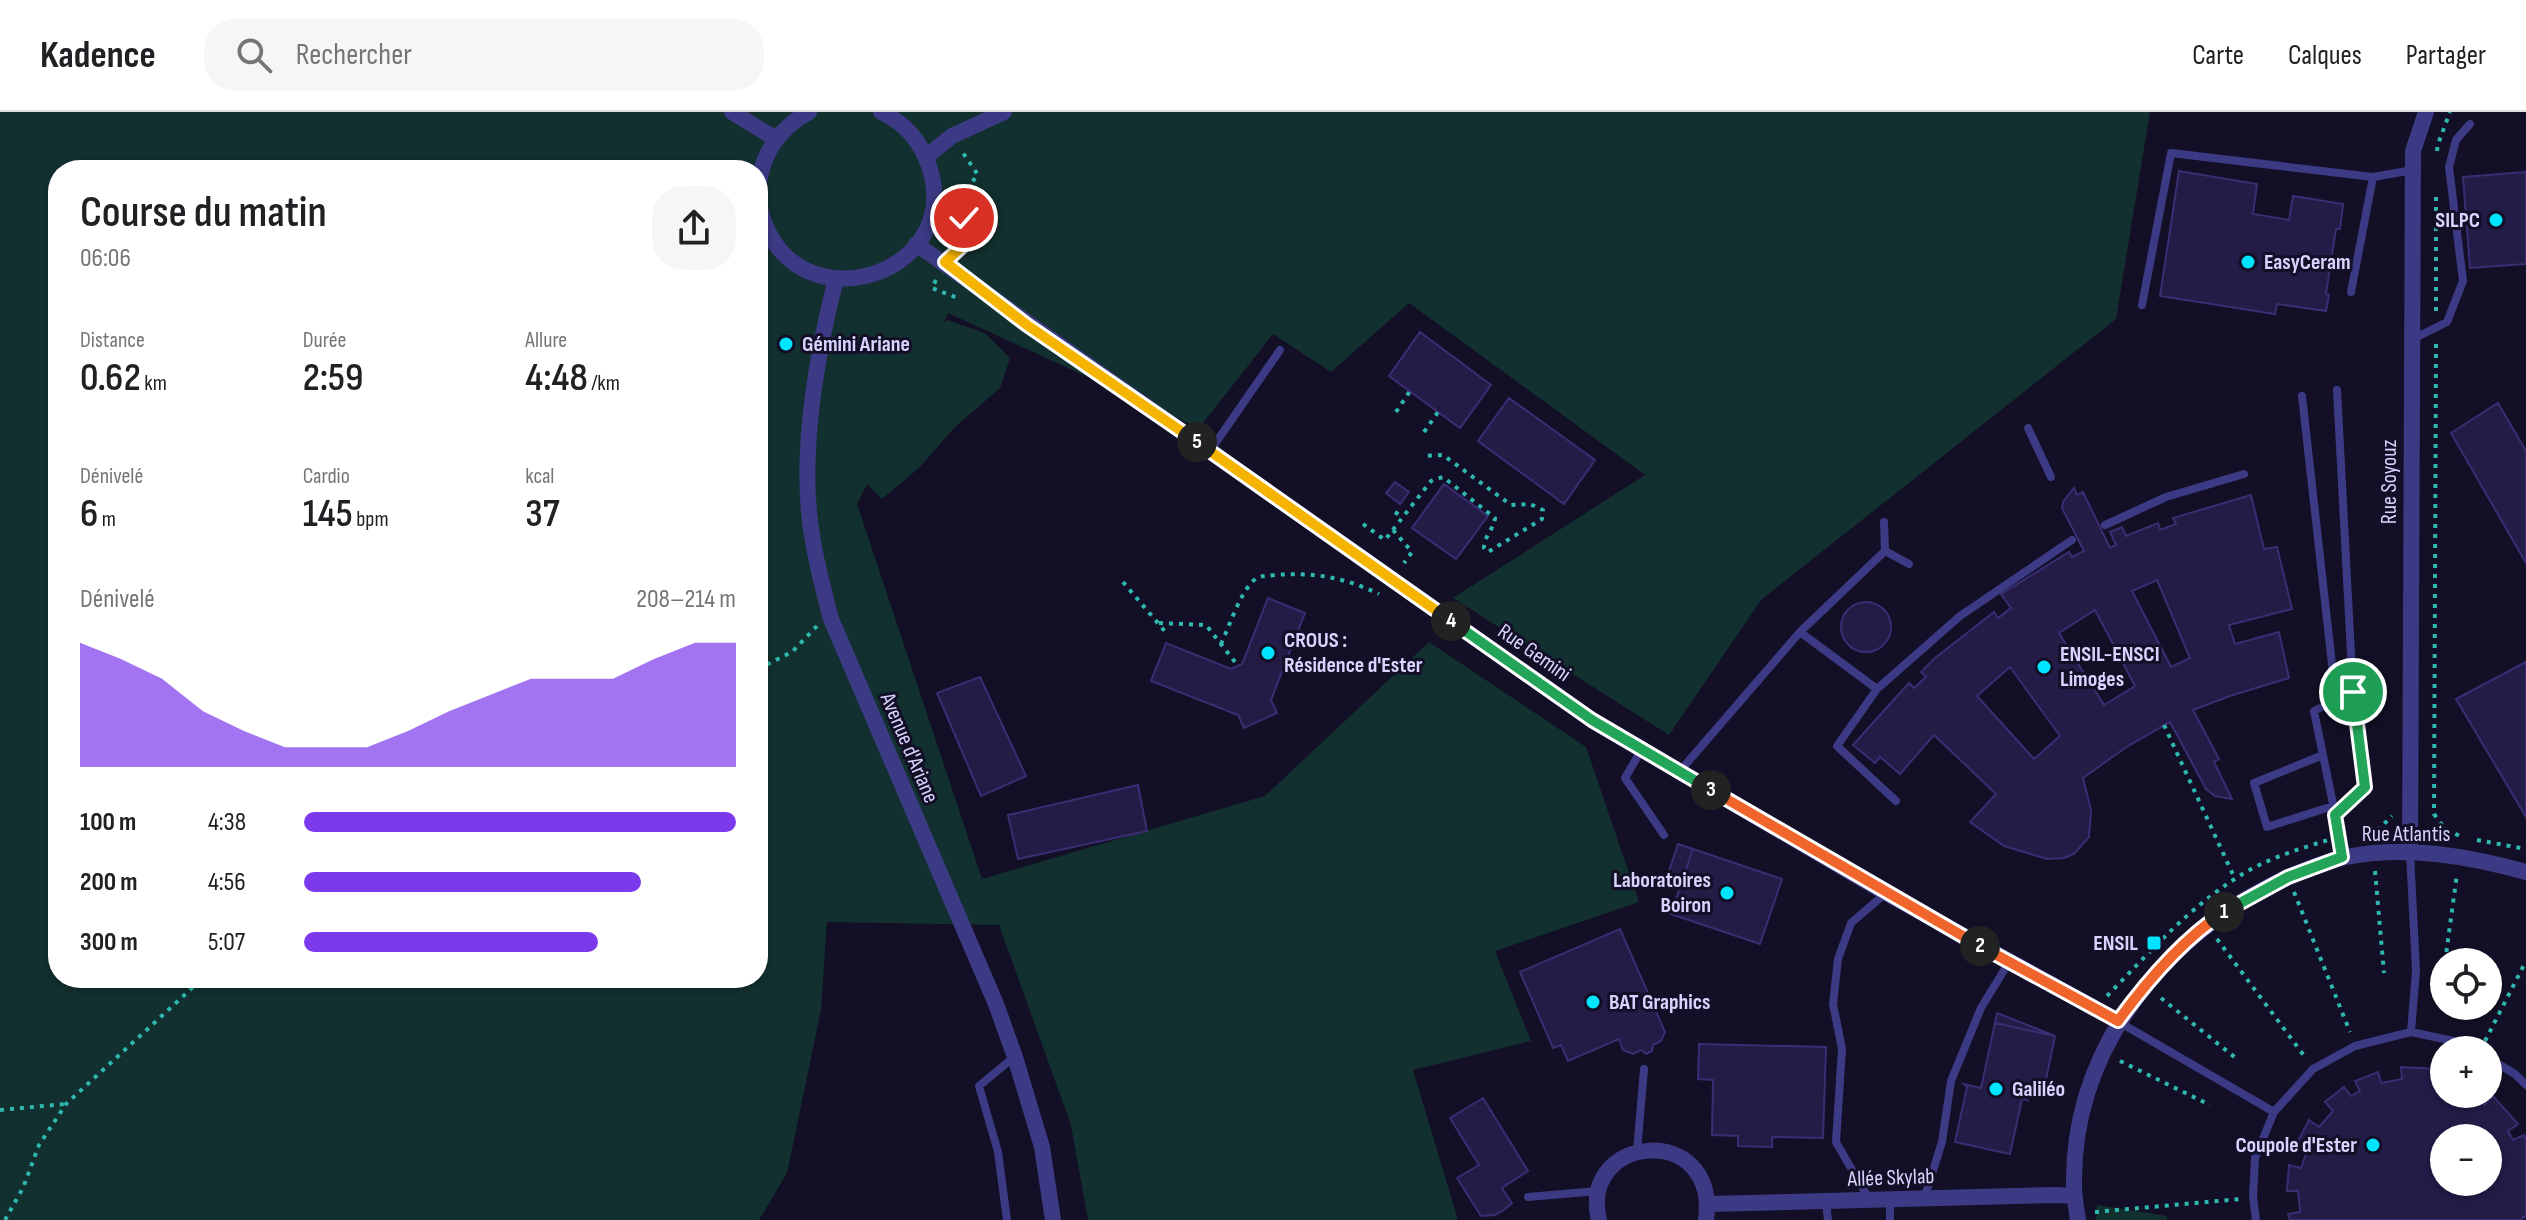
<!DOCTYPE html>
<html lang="fr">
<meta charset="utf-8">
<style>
:root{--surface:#fff;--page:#f6f6f6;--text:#202124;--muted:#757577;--line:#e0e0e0;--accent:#7c3aed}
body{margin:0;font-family:"Sofia Sans Condensed",sans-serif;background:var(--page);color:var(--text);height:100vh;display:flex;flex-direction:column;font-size:30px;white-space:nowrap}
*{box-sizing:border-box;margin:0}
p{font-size:26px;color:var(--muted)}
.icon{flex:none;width:44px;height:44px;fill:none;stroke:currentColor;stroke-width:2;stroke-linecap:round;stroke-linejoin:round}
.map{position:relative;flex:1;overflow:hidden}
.panel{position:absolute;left:48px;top:48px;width:720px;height:828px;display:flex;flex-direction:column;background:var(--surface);border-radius:32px;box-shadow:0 2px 6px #0004}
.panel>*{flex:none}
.controls{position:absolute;left:2430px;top:836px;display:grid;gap:16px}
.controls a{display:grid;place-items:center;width:72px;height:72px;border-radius:50%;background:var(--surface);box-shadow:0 2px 6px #0004;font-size:40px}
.pin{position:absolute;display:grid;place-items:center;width:68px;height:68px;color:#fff;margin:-34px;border:4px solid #fff;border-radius:50%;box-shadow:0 2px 8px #0007}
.km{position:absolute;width:40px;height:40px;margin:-20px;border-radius:50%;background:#222;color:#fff;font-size:22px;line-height:40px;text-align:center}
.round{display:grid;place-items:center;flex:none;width:84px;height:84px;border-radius:32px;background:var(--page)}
.headline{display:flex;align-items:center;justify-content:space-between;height:136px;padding:0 32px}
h1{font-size:44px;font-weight:600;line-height:60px}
.figures{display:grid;grid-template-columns:repeat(3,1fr);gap:12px;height:136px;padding:8px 32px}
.figures div{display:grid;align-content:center}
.figures b{font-size:40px;font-weight:600}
.figures small{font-size:22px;font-weight:400}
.figures p{font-size:22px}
.chart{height:224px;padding:16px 32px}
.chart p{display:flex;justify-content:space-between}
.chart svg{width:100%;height:144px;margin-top:8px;fill:var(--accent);opacity:.7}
ul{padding:0 32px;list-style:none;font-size:26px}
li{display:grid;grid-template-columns:128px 96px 1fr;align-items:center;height:60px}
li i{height:20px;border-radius:10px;background:var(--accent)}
header{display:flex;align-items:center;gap:48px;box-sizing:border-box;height:112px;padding:0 40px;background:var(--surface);border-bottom:2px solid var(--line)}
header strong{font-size:38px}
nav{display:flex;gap:44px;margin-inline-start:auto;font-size:28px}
.search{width:560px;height:72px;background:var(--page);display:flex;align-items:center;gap:20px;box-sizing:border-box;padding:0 28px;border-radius:32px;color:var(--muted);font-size:30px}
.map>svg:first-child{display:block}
.green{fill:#12302f;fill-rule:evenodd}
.building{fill:#241b47;stroke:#3b2d73;stroke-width:2;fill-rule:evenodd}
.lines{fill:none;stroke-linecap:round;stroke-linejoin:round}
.path{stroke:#2fb8b0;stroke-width:4;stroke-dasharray:4 6;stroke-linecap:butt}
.lane{stroke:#3d3a85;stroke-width:8}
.street{stroke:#3d3a85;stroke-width:16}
.split-1-casing{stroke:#fff;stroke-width:16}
.split-2-casing{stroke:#fff;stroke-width:16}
.split-3-casing{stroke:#fff;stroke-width:16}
.split-4-casing{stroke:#fff;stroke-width:16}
.split-5-casing{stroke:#fff;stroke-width:16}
.split-6-casing{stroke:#fff;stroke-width:16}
.split-1{stroke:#22a559;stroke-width:10}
.split-2{stroke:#f0652b;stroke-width:10}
.split-3{stroke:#f0652b;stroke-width:10}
.split-4{stroke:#22a559;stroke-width:10}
.split-5{stroke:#f5b400;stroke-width:10}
.split-6{stroke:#f5b400;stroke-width:10}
.poi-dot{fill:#00e5ff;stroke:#130f26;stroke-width:3}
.labels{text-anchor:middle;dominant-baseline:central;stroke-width:6;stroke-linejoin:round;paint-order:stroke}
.poi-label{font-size:22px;font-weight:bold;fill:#d9d4ff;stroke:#130f26;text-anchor:start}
.street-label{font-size:22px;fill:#d9d4ff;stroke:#130f26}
</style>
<header>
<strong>Kadence</strong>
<div class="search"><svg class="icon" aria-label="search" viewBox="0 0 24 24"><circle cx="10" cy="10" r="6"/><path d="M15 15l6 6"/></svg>Rechercher</div>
<nav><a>Carte</a><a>Calques</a><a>Partager</a></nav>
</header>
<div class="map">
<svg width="2526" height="1108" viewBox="0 0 2526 1108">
<rect width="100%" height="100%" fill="#130f26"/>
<!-- green -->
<path class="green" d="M 0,0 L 2150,0 L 2116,207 L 1761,488 L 1669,623 L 1453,486 L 1645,363 L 1409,191 L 1331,260 L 1273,222 L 1199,316 L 948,201 L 944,210 L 947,208 L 985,221 L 1010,246 L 1000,276 L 954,316 L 920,355 L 882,387 L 867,372 L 857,392 L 982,767 L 1265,684 L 1429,530 L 1586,635 L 1639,790 L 1495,839 L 1531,929 L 1413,958 L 1458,1108 L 1088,1108 L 1071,1013 L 999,813 L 827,810 L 821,898 L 787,1061 L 759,1108 L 0,1108 ZM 58,58 L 758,58 L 758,866 L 58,866 Z
M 2097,1093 L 2167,1104 L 2167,1108 L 2096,1108 Z"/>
<!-- building -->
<path class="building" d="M 2179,59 L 2257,72 L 2253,102 L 2289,108 L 2293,84 L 2343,92 L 2340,117 L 2336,117 L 2326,182 L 2329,183 L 2326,199 L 2277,192 L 2275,202 L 2160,184 Z
M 2526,60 L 2526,152 L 2470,156 L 2463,65 Z
M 1420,220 L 1491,273 L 1460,316 L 1389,264 Z
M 1509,286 L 1595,348 L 1564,392 L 1478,329 Z
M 2498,291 L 2526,339 L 2526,451 L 2451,321 Z
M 1395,370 L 1409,380 L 1400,392 L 1386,381 Z
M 1444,372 L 1488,404 L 1456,447 L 1412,416 Z
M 2074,376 L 2077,383 L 2083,380 L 2110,436 L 2116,433 L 2110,420 L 2122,415 L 2126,424 L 2158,411 L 2160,418 L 2176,412 L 2173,406 L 2251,383 L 2264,437 L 2277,435 L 2292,497 L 2229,513 L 2235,532 L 2279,520 L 2289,566 L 2230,584 L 2193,598 L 2219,647 L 2214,650 L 2232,687 L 2215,684 L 2206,677 L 2170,610 L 2125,636 L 2083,666 L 2091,698 L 2089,725 L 2074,742 L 2064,746 L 2047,747 L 2004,734 L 1970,710 L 1996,682 L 1934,623 L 1900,662 L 1880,645 L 1875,651 L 1853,633 L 1909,571 L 1914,576 L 1926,565 L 1921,560 L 1935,546 L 1994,500 L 1998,506 L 2011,496 L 2001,482 L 2069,440 L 2072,445 L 2084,439 L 2062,396 L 2063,390 ZM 2157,468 L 2190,546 L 2171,555 L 2132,479 ZM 2095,498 L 2135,574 L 2104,593 L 2059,521 ZM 2010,555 L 2060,624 L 2034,647 L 1977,584 Z
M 1268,486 L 1305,501 L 1271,588 L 1277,601 L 1244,616 L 1238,603 L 1151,569 L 1166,531 L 1231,557 L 1242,552 Z
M1841 515a25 25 0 1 1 50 0a25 25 0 1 1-50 0Z
M 2526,550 L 2526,705 L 2456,587 Z
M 980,565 L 1026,664 L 981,684 L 937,581 Z
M 1138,673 L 1147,719 L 1018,747 L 1008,703 Z
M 1678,732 L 1693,737 L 1683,767 L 1668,762 Z
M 1693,737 L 1782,767 L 1760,832 L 1671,802 Z
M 1620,817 L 1665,920 L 1661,929 L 1653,933 L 1652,939 L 1646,942 L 1641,938 L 1633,942 L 1623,938 L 1619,927 L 1568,949 L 1561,933 L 1553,936 L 1520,860 Z
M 1997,901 L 2055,924 L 1995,911 Z
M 1995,911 L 2055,924 L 2044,977 L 2026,973 L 2024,985 L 2027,988 L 2022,987 L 2010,1042 L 1955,1030 L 1967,975 L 1964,972 L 1981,976 Z
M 1699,932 L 1826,935 L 1823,1026 L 1772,1025 L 1772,1035 L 1738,1034 L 1738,1024 L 1712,1023 L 1713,968 L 1698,967 Z
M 2401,955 L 2439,957 L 2437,969 L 2444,971 L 2444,982 L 2481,982 L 2477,987 L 2485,993 L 2493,984 L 2518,1012 L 2508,1019 L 2513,1028 L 2524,1023 L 2526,1029 L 2526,1105 L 2523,1105 L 2522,1108 L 2290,1108 L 2288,1102 L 2300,1100 L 2298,1079 L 2287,1079 L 2289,1053 L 2301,1056 L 2308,1036 L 2297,1031 L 2309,1008 L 2319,1015 L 2333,999 L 2325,990 L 2344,975 L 2351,984 L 2360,979 L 2355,969 L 2378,960 L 2381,971 L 2402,967 ZM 2444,1026 L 2488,1026 L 2488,1070 L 2444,1070 Z
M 1483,986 L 1528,1059 L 1502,1076 L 1512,1091 L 1504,1098 L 1495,1103 L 1481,1104 L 1457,1066 L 1479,1053 L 1450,1006 Z"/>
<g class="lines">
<!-- path -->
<path class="path" d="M 2437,39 L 2438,32 L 2450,0
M 957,138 L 973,124 C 960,100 959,83 978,63 L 961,38
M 936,168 L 932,176 L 960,187
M 2436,199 L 2436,80
M 2436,232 L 2434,702 L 2445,717 L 2462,725
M 1396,300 L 1410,279
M 1424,320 L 1438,300
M 1395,400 L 1402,405
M 1363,412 L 1385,428 L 1431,369 L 1443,365 L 1495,406 C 1494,417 1484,424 1484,436 L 1488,440 L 1542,407 L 1543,398 L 1530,392 L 1511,393 L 1443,343 L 1425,344
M 1393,418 L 1412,440 L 1404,451
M 1123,470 L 1168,523
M 1159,511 L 1206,513 L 1235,550
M 1221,532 C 1229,515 1239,484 1252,470 C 1259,463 1266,464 1275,463 C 1313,460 1343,465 1379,482
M 758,557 L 792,540 L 817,514
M 2164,613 L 2235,767
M 2368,723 L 2380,716 L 2392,704
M 2477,728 L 2526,737
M 2375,759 L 2384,861
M 2294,780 L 2350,920
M 2217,827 L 2305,945
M 2445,850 L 2457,762
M 2443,863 L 2444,856
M 2107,884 C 2150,840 2188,796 2241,763 C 2266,747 2299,737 2328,728
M 2161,886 L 2237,947
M 2485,929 L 2526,849
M 2120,949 L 2210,993
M 0,998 L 65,992
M 2095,1100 L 2240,1087
M 5,1108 L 23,1076 L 39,1033 L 66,992 L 203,866"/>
<!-- lane -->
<path class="lane" d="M 2373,65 L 2413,58
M 2142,193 L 2171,41 L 2373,65 L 2351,180
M 2413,227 L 2447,210 L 2463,169 L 2449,55 L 2456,28 L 2470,12
M 2337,278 L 2353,580 L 2365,675 L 2335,703 L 2342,745
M 2302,284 L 2336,588
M 2028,316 L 2051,365
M 1210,339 L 1280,238
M 2105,413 L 2166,385 L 2244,362
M 1885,439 L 1909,452
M 1800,520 L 1877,577 L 1960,504 L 2072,428
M 1877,577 L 1837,634 L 1896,689
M 1642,637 L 1625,666 L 1664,723
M 2323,643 L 2254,671 L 2267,715 L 2333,694
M 1680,659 L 1800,520 L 1885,439 L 1884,410
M 2334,697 L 2314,599 L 2353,580
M 2410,742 L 2416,858 L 2411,920
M 2119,910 L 2274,1000
M 2488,946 L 2515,962 L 2526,973
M 1637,1039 L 1644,957
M 1528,1085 L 1598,1079
M 1924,1087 L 1942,1030 L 1951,969 L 1981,896 L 2009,850
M 1870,1089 L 1836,1030 L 1842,937 L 1833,892 L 1838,847 L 1851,811 L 1886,781
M 1826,1090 L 1828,1108
M 1007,1108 L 998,1040 L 979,974 L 1014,945
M 1890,1108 L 1890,1089
M 2256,1108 L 2253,1085 L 2255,1046 L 2274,1000 L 2313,957 L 2355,934 L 2411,920 L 2463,931 L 2474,938"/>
<!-- street -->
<path class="street" d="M 732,0 L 776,27
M 926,45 L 952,24 L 1004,0
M 758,84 C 759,46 776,18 809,0
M 758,85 C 778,222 968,169 929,54 C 921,30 905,11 881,0
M 916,132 L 1592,608 L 1886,781 L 2118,909
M 836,167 C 818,236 802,328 809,399 C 812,435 822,472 831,507 L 996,892 L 1015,945 L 1042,1035 L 1053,1108
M 2410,742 L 2413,39 L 2426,0
M 1708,1092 L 2056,1083 L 2075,1084
M 1599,1108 C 1578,1022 1719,1009 1706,1108
M 2078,1108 C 2076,1094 2073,1080 2074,1066 C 2075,938 2161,828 2272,773 C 2294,762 2321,750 2346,745 C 2405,733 2468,744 2526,760"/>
</g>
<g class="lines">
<defs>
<path id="split-1" d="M 2224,800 L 2288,765 L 2342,745 L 2335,703 L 2365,675 L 2353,580"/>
<path id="split-2" d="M 1980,834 L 2118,909 C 2147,869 2182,828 2224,800"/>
<path id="split-3" d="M 1711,678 L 1980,834"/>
<path id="split-4" d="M 1451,509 L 1592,608 L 1711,678"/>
<path id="split-5" d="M 1197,330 L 1451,509"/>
<path id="split-6" d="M 964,106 L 973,124 L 945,150 L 1027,213 L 1197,330"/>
</defs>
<!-- split-1 casing -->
<use href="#split-1" class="split-1-casing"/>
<!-- split-2 casing -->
<use href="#split-2" class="split-2-casing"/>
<!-- split-3 casing -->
<use href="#split-3" class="split-3-casing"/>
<!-- split-4 casing -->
<use href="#split-4" class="split-4-casing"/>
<!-- split-5 casing -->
<use href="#split-5" class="split-5-casing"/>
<!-- split-6 casing -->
<use href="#split-6" class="split-6-casing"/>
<!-- split-1 -->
<use href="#split-1" class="split-1"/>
<!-- split-2 -->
<use href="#split-2" class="split-2"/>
<!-- split-3 -->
<use href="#split-3" class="split-3"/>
<!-- split-4 -->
<use href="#split-4" class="split-4"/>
<!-- split-5 -->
<use href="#split-5" class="split-5"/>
<!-- split-6 -->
<use href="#split-6" class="split-6"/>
</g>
<!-- markers -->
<g class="poi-dot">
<circle cx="2496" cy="108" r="8"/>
<circle cx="2248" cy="150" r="8"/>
<circle cx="786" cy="232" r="8"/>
<circle cx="1268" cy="541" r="8"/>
<circle cx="2044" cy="555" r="8"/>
<circle cx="1727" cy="781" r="8"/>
<rect x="2146" y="823" width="16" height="16" rx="4"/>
<circle cx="1593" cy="890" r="8"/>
<circle cx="1996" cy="977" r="8"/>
<circle cx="2373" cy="1033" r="8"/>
</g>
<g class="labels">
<!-- poi labels -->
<g class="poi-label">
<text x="2480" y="108" text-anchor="end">SILPC</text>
<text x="2264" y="150">EasyCeram</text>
<text x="802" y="232">Gémini Ariane</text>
<text x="1284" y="528">CROUS :<tspan x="1284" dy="25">Résidence d'Ester</tspan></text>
<text x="2060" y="542">ENSIL-ENSCI<tspan x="2060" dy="25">Limoges</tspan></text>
<text x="1711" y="768" text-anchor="end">Laboratoires<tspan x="1711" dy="25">Boiron</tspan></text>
<text x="2138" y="831" text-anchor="end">ENSIL</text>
<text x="1609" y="890">BAT Graphics</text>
<text x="2012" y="977">Galiléo</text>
<text x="2357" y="1033" text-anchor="end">Coupole d'Ester</text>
</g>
<!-- street labels -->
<g class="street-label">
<text transform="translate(2389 370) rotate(-90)">Rue Soyouz</text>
<text transform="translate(1534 541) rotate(35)">Rue Gemini</text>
<text transform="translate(909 636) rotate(67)">Avenue d'Ariane</text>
<text x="2406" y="722">Rue Atlantis</text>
<text transform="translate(1891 1066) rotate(-2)">Allée Skylab</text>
</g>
</g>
</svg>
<div class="controls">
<a><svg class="icon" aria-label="locate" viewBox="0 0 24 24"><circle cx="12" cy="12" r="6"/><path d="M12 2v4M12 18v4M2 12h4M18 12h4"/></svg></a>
<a>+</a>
<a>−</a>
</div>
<div class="pin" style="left:2353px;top:580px;background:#1e9e55"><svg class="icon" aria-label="arrive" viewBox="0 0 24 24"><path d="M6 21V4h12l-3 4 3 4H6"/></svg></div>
<div class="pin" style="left:964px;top:106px;background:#d93025"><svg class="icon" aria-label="check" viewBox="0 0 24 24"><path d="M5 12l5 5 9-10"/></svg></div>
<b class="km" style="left:2224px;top:800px">1</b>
<b class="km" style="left:1980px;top:834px">2</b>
<b class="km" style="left:1711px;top:678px">3</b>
<b class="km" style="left:1451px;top:509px">4</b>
<b class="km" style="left:1197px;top:330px">5</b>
<section class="panel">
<div class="headline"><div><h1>Course du matin</h1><p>06:06</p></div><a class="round"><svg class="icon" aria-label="share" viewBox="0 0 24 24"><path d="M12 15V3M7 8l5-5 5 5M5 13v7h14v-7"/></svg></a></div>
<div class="figures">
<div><p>Distance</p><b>0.62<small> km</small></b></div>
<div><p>Durée</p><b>2:59</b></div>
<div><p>Allure</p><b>4:48<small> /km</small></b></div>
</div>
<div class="figures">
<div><p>Dénivelé</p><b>6<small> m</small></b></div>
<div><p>Cardio</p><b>145<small> bpm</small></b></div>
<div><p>kcal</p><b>37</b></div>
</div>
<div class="chart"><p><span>Dénivelé</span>208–214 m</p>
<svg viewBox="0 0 160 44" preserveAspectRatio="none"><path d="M0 44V6L10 11L20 17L30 27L40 33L50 38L60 38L70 38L80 33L90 27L100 22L110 17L120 17L130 17L140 11L150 6L160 6V44z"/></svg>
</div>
<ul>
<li><b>100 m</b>4:38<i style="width:100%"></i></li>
<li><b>200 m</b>4:56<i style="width:78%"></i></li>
<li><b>300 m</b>5:07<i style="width:68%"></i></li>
</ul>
</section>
</div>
